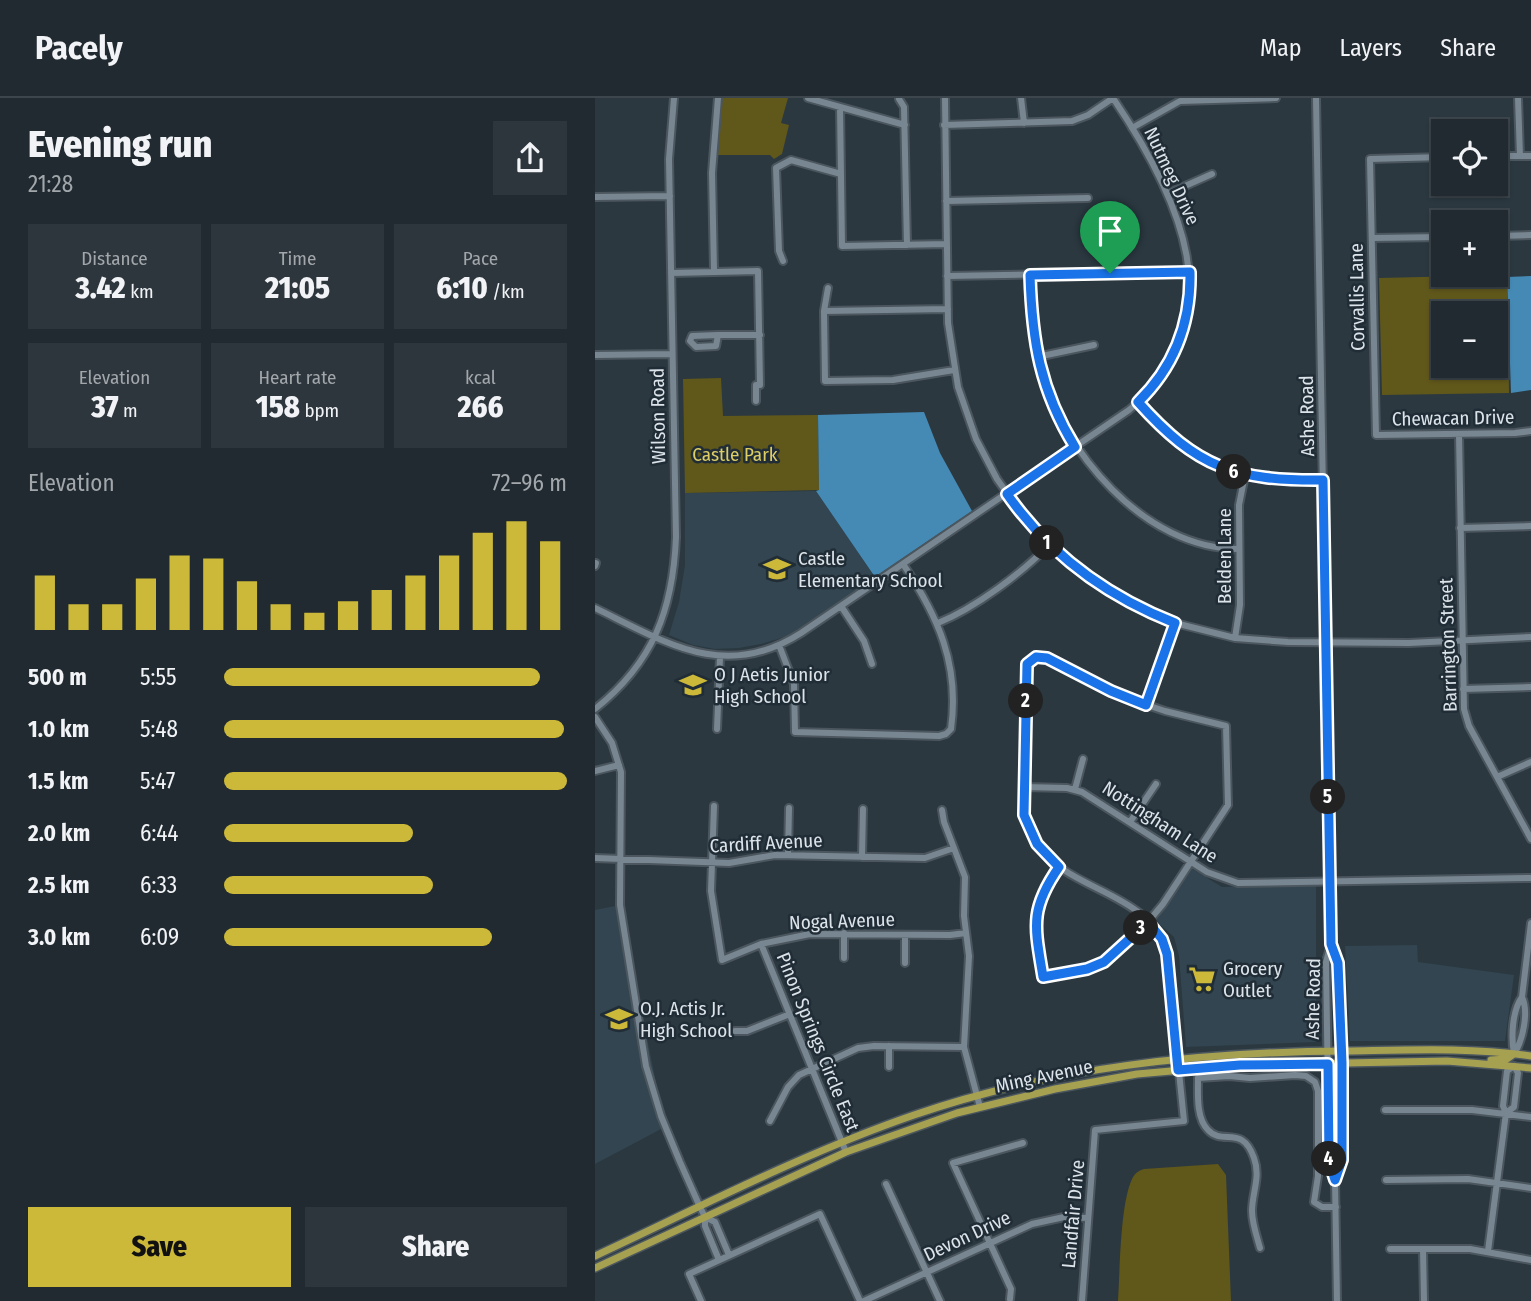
<!DOCTYPE html>
<meta charset="utf-8">
<style>
:root{--surface:#202a30;--page:#2d363c;--text:#f1f3f6;--muted:#a2a7ab;--line:#3d464c;--accent:#ccb939}
body{margin:0;font-family:"Fira Sans Condensed",sans-serif;background:var(--page);color:var(--text);height:100vh;display:flex;flex-direction:column;font-size:26px;white-space:nowrap}
*{box-sizing:border-box;margin:0}
p{font-size:23px;color:var(--muted)}
.icon{flex:none;width:38px;height:38px;fill:none;stroke:currentColor;stroke-width:2;stroke-linecap:round;stroke-linejoin:round}
.map{position:relative;flex:1;overflow:hidden}
.panel{display:flex;flex-direction:column;background:var(--surface);width:595px}
.panel>*{flex:none}
.tools{position:absolute;left:836px;top:21px;display:grid;gap:14px}
.tools a{display:grid;place-items:center;width:77px;height:77px;border-radius:0px;background:var(--surface);box-shadow:0 2px 5px #0004,0 0 0 2px var(--line);font-size:35px}
.pin{position:absolute;display:grid;place-items:center;width:60px;height:60px;color:#fff;margin:-72px -30px;border-radius:50% 50% 50% 0;rotate:-45deg;box-shadow:0 0 7px #0007}
.pin .icon{rotate:45deg}
.km{position:absolute;width:35px;height:35px;margin:-18px;border-radius:50%;background:#222;color:#fff;font-size:19px;line-height:35px;text-align:center}
.round{display:grid;place-items:center;flex:none;width:74px;height:74px;border-radius:0px;background:var(--page)}
.summary{display:flex;align-items:center;justify-content:space-between;height:119px;padding:0 28px}
h1{font-size:38px;font-weight:800;line-height:52px}
.figures{display:grid;grid-template-columns:repeat(3,1fr);gap:10px;height:119px;padding:7px 28px}
.figures div{display:grid;align-content:center;border-radius:0px;background:var(--page);text-align:center}
.figures b{font-size:30px;font-weight:800}
.figures small{font-size:19px;font-weight:400}
.figures p{font-size:19px}
.chart{height:196px;padding:14px 28px}
.chart p{display:flex;justify-content:space-between}
.chart svg{width:100%;height:126px;margin-top:7px;stroke:var(--accent);stroke-width:6}
.cta{display:flex;gap:14px;margin-top:auto;padding:14px 28px}
.cta a{flex:1;height:80px;border-radius:0px;background:var(--accent);color:#111;font-size:28px;font-weight:800;line-height:80px;text-align:center}
.cta a+a{background:var(--page);color:var(--text)}
ul{padding:0 28px;list-style:none;font-size:23px}
li{display:grid;grid-template-columns:112px 84px 1fr;align-items:center;height:52px}
li i{height:18px;border-radius:9px;background:var(--accent)}
header{display:flex;align-items:center;gap:42px;box-sizing:border-box;height:98px;padding:0 35px;background:var(--surface);border-bottom:2px solid var(--line)}
header strong{font-size:33px}
nav{display:flex;gap:38px;margin-inline-start:auto;font-size:24px}
main{display:flex;flex:1;min-height:0}
.map>svg:first-child{display:block}
.built{fill:#324550}
.green{fill:#60571b;fill-rule:evenodd}
.water{fill:#458ab5}
.lines{fill:none;stroke-linecap:round;stroke-linejoin:round}
.minor-casing{stroke:#4b565e;stroke-width:10}
.major-casing{stroke:#4b565e;stroke-width:10}
.minor{stroke:#788691;stroke-width:6}
.major{stroke:#a6a051;stroke-width:7}
.route-casing{stroke:#fff;stroke-width:14}
.route{stroke:#1a73e8;stroke-width:9}
.labels{text-anchor:middle;dominant-baseline:central;stroke-width:5;stroke-linejoin:round;paint-order:stroke}
.street-label{font-size:19px;fill:#dce4ea;stroke:#212d36}
.park-label{font-size:19px;fill:#dccd65;stroke:#212d36}
.poi-label{font-size:19px;fill:#dce4ea;stroke:#212d36;text-anchor:start}
</style>
<header>
<strong>Pacely</strong>
<nav><a>Map</a><a>Layers</a><a>Share</a></nav>
</header>
<main>
<section class="panel">
<div class="summary"><div><h1>Evening run</h1><p>21:28</p></div><a class="round"><svg class="icon" aria-label="share" viewBox="0 0 24 24"><path d="M12 15V3M7 8l5-5 5 5M5 13v7h14v-7"/></svg></a></div>
<div class="figures">
<div><p>Distance</p><b>3.42<small> km</small></b></div>
<div><p>Time</p><b>21:05</b></div>
<div><p>Pace</p><b>6:10<small> /km</small></b></div>
</div>
<div class="figures">
<div><p>Elevation</p><b>37<small> m</small></b></div>
<div><p>Heart rate</p><b>158<small> bpm</small></b></div>
<div><p>kcal</p><b>266</b></div>
</div>
<div class="chart"><p><span>Elevation</span>72–96 m</p>
<svg viewBox="0 0 160 44" preserveAspectRatio="none"><path d="M5 44V25M15 44V35M25 44V35M35 44V26M45 44V18M55 44V19M65 44V27M75 44V35M85 44V38M95 44V34M105 44V30M115 44V25M125 44V18M135 44V10M145 44V6M155 44V13"/></svg>
</div>
<ul>
<li><b>500 m</b>5:55<i style="width:92%"></i></li>
<li><b>1.0 km</b>5:48<i style="width:99%"></i></li>
<li><b>1.5 km</b>5:47<i style="width:100%"></i></li>
<li><b>2.0 km</b>6:44<i style="width:55%"></i></li>
<li><b>2.5 km</b>6:33<i style="width:61%"></i></li>
<li><b>3.0 km</b>6:09<i style="width:78%"></i></li>
</ul>
<div class="cta"><a>Save</a><a>Share</a></div>
</section>
<div class="map">
<svg width="936" height="1203" viewBox="0 0 936 1203">
<rect width="100%" height="100%" fill="#2b3840"/>
<!-- built -->
<path class="built" d="M 221,393 L 280,479 L 193,538 L 166,546 L 144,550 L 120,551 L 98,547 L 74,537 L 84,504 L 90,467 L 90,395 Z
M 596,770 L 627,789 L 721,786 L 721,944 L 591,949 L 584,858 L 579,839 L 561,823 Z
M 25,807 L 70,1029 L 0,1066 L 0,812 Z
M 822,847 L 823,864 L 919,877 L 910,943 L 755,943 L 750,848 Z"/>
<!-- green -->
<path class="green" d="M 125,0 L 193,0 L 186,25 L 194,27 L 187,56 L 179,61 L 175,57 L 122,57 Z
M 912,177 L 914,295 L 787,297 L 784,180 ZM 849,215 L 901,215 L 901,268 L 849,268 Z
M 126,280 L 128,318 L 223,317 L 224,392 L 90,395 L 88,281 Z
M 623,1066 L 631,1077 L 636,1203 L 523,1203 C 525,1172 525,1107 537,1081 C 540,1075 543,1073 549,1071 Z"/>
<!-- water -->
<path class="water" d="M 936,178 L 936,292 L 916,295 L 912,179 Z
M 329,314 L 345,355 L 377,413 L 280,479 L 221,393 L 224,392 L 223,317 Z"/>
<g class="lines">
<defs>
<path id="minor" d="M 213,0 L 310,27
M 350,0 L 353,225 L 363,289 L 381,341 L 402,381 L 427,416 L 463,455 L 496,481 L 536,506 L 580,525 L 640,540 L 693,544 L 814,545 L 936,539
M 426,0 L 429,25
M 721,0 L 736,846
M 923,0 L 925,58
M 304,1 L 309,9 L 312,147
M 245,9 L 247,148 L 352,146
M 537,30 L 585,3 L 681,0
M 901,58 L 936,58
M 849,59 L 775,61 L 781,337 L 920,335 L 936,333
M 572,96 L 617,76
M 0,99 L 75,98
M 351,103 L 493,100
M 901,138 L 936,137
M 777,140 L 849,139
M 188,163 L 184,153 L 181,70 L 196,62 L 246,76
M 119,173 L 117,75 L 123,0
M 76,175 L 163,173 L 165,287 L 161,287 L 161,303
M 435,177 C 436,207 436,238 444,267 C 467,353 549,451 644,451
M 352,178 L 595,174
M 233,190 L 229,213 L 230,283 L 298,282 L 359,272
M 229,213 L 353,211
M 123,237 L 97,238 L 95,243 L 101,249 L 121,248 L 123,237 L 165,237
M 0,257 L 77,256
M 442,259 L 499,247
M 543,304 C 602,369 641,383 728,381
M 864,336 L 869,611 L 874,628 L 936,741
M 865,430 L 936,428
M 0,468 L 1,465
M 246,508 L 269,543 L 277,566
M 0,510 C 70,544 130,584 206,535 L 534,312 C 644,221 583,96 518,0 L 493,17 L 477,23 L 349,27
M 343,525 C 380,510 427,475 454,447
M 640,540 L 645,507 L 644,407 L 650,377
M 184,547 L 199,586 L 200,634 L 344,638 L 351,636 L 356,631 C 365,567 343,518 308,466
M 868,591 L 936,589
M 551,607 L 580,525
M 0,611 C 58,565 78,512 81,439 L 74,61 L 79,0
M 0,619 L 17,645 L 26,674 L 25,807 L 51,968 L 66,1018 L 85,1064 L 105,1109 L 110,1119 L 120,1124 L 134,1157
M 122,631 L 125,559
M 0,673 L 24,667
M 902,679 L 936,664
M 429,689 L 472,690 L 487,694 L 612,774 L 643,785 L 936,780
M 480,691 L 488,661
M 119,708 L 116,793 L 127,862 L 166,846 L 215,836 L 355,837 L 371,835
M 347,712 L 349,724 L 370,779 L 369,818 L 374,858 L 369,949 L 385,1009
M 535,724 L 561,686
M 193,757 L 194,710
M 267,759 L 268,711
M 0,760 L 134,765 L 180,757 L 330,760 L 359,750
M 464,769 C 434,812 440,829 448,879 L 492,871 L 509,864 L 553,824 L 568,806 L 633,707 L 631,628 L 570,613 L 537,602 L 451,560 L 441,559 L 432,566 C 428,592 430,620 430,646 C 429,668 426,693 429,715 C 431,726 435,736 441,745 C 473,795 555,792 572,856 L 589,1023 L 500,1032 L 487,1203
M 166,846 L 251,1054
M 249,860 L 249,835
M 310,865 L 310,837
M 140,933 L 152,933 L 195,916
M 919,956 C 916,939 917,913 927,899 L 936,825
M 919,956 C 928,942 934,914 927,899
M 294,969 L 294,948
M 790,1012 L 877,1012 L 936,1019
M 175,1023 L 193,989 L 204,977 L 263,950 L 279,948 L 369,949
M 740,1082 L 747,1062 L 746,965 L 743,865 L 736,846 L 731,864 L 734,1063 L 740,1082 L 742,1203
M 791,1082 L 873,1081 L 936,1090
M 291,1086 L 345,1203
M 110,1119 L 110,1128 L 124,1162
M 665,1150 C 662,1139 657,1125 657,1113 C 657,1095 666,1079 659,1060 C 647,1026 628,1048 613,1032 C 601,1020 603,996 603,980 L 634,978 L 655,980 L 700,977 L 711,978 L 720,984 L 723,993 L 723,1078 L 719,1104 L 727,1109 L 741,1109
M 795,1151 L 875,1151 L 936,1162
M 828,1151 L 829,1203
M 893,1153 L 911,1015 L 908,1008 L 912,973 L 919,968 L 923,975 L 919,1009 L 911,1015
M 415,1201 L 416,1191 L 358,1065 L 428,1045
M 106,1203 L 94,1176 L 225,1116 L 265,1203
M 269,1203 L 437,1126 L 469,1119 L 493,1120"/>
<path id="major" d="M 896,962 L 912,961 L 919,956
M 0,1158 C 105,1109 209,1055 319,1017 C 459,969 604,954 751,953 C 813,952 875,949 936,958
M 0,1170 L 251,1054 L 362,1015 L 460,991 L 542,976 L 645,967 L 852,963 L 936,970"/>
</defs>
<!-- minor casing -->
<use href="#minor" class="minor-casing"/>
<!-- major casing -->
<use href="#major" class="major-casing"/>
<!-- minor -->
<use href="#minor" class="minor"/>
<!-- major -->
<use href="#major" class="major"/>
</g>
<g class="lines">
<defs>
<path id="route" d="M 595,174 C 596,224 579,269 543,304 C 602,370 641,383 728,382 L 736,846 L 743,865 L 747,965 L 747,1062 L 740,1082 L 734,1063 L 733,966 L 645,967 L 583,972 L 572,856 L 567,841 L 553,824 L 509,864 L 492,871 L 448,879 C 440,829 434,812 464,769 L 442,746 L 429,717 L 432,566 L 441,559 L 452,560 L 516,593 L 551,607 L 580,525 C 511,498 454,456 412,396 L 480,349 C 445,292 437,243 435,177 Z"/>
</defs>
<!-- route casing -->
<use href="#route" class="route-casing"/>
<!-- route -->
<use href="#route" class="route"/>
</g>
<!-- icons -->
<defs>
<symbol id="school-bare" viewBox="-9 -9 18 18"><path d="M0-5L7-2L0 1L-7-2ZM-4 1L0 2.5L4 1V4Q0 6-4 4Z" fill="#ccb939" stroke="#212d36" stroke-width="2.5" paint-order="stroke"/></symbol>
<symbol id="supermarket-bare" viewBox="-9 -9 18 18"><path d="M-6-5.5h2.5l.6 2H6L4.5 2H-2.5L-4.4-4H-6ZM-1.5 3.2a1.3 1.3 0 1 0 .1 0ZM3 3.2a1.3 1.3 0 1 0 .1 0Z" fill="#ccb939" stroke="#212d36" stroke-width="2.5" paint-order="stroke"/></symbol>
</defs>
<g fill-rule="evenodd">
<use href="#school-bare" x="163" y="452" width="38" height="38"/>
<use href="#school-bare" x="79" y="568" width="38" height="38"/>
<use href="#supermarket-bare" x="588" y="862" width="38" height="38"/>
<use href="#school-bare" x="5" y="902" width="38" height="38"/>
</g>
<g class="labels">
<!-- street labels -->
<g class="street-label">
<text transform="translate(577 78) rotate(65)">Nutmeg Drive</text>
<text transform="translate(762 199) rotate(-91)">Corvallis Lane</text>
<text transform="translate(63 318) rotate(-91)">Wilson Road</text>
<text transform="translate(712 318) rotate(-91)">Ashe Road</text>
<text transform="translate(858 320) rotate(-1)">Chewacan Drive</text>
<text transform="translate(629 458) rotate(-90)">Belden Lane</text>
<text transform="translate(853 547) rotate(-92)">Barrington Street</text>
<text transform="translate(565 724) rotate(33)">Nottingham Lane</text>
<text transform="translate(171 745) rotate(-3)">Cardiff Avenue</text>
<text transform="translate(247 823) rotate(-2)">Nogal Avenue</text>
<text transform="translate(718 901) rotate(-89)">Ashe Road</text>
<text transform="translate(223 944) rotate(68)">Pinon Springs Circle East</text>
<text transform="translate(449 978) rotate(-12)">Ming Avenue</text>
<text transform="translate(478 1116) rotate(-85)">Landfair Drive</text>
<text transform="translate(372 1138) rotate(-25)">Devon Drive</text>
</g>
<!-- park labels -->
<g class="park-label">
<text x="140" y="356">Castle Park</text>
</g>
<!-- poi labels -->
<g class="poi-label">
<text x="203" y="460">Castle<tspan x="203" dy="22">Elementary School</tspan></text>
<text x="119" y="576">O J Aetis Junior<tspan x="119" dy="22">High School</tspan></text>
<text x="628" y="870">Grocery<tspan x="628" dy="22">Outlet</tspan></text>
<text x="45" y="910">O.J. Actis Jr.<tspan x="45" dy="22">High School</tspan></text>
</g>
</g>
</svg>
<div class="tools">
<a><svg class="icon" aria-label="locate" viewBox="0 0 24 24"><circle cx="12" cy="12" r="6"/><path d="M12 2v4M12 18v4M2 12h4M18 12h4"/></svg></a>
<a>+</a>
<a>−</a>
</div>
<div class="pin" style="left:515px;top:175px;background:#1e9e55"><svg class="icon" aria-label="arrive" viewBox="0 0 24 24"><path d="M6 21V4h12l-3 4 3 4H6"/></svg></div>
<b class="km" style="left:452px;top:445px">1</b>
<b class="km" style="left:431px;top:603px">2</b>
<b class="km" style="left:546px;top:830px">3</b>
<b class="km" style="left:734px;top:1061px">4</b>
<b class="km" style="left:733px;top:699px">5</b>
<b class="km" style="left:639px;top:374px">6</b>
</div>
</main>
